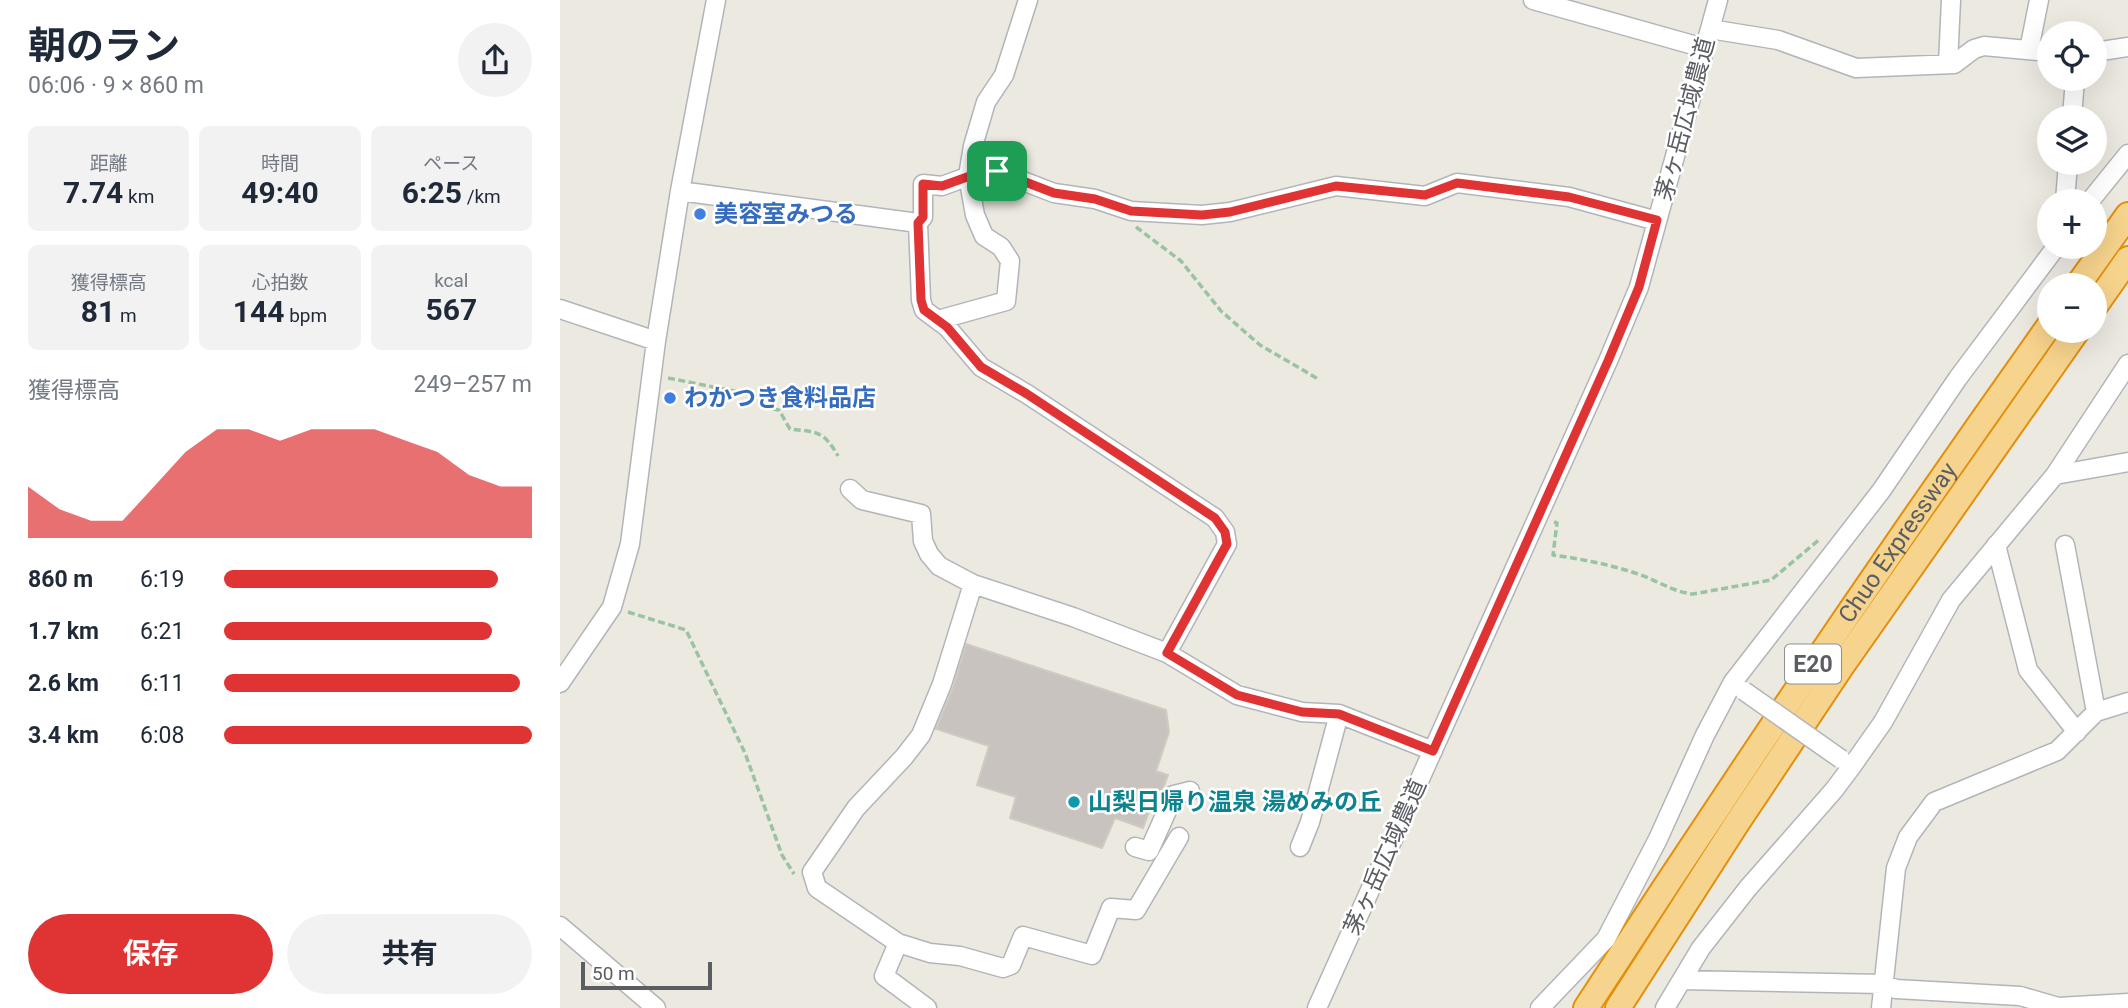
<!DOCTYPE html>
<html lang="ja">
<meta charset="utf-8">
<style>
:root{--surface:#fff;--page:#f2f2f3;--text:#1f2937;--muted:#747a83;--accent:#e03434}
body{margin:0;font-family:Roboto,"Noto Sans JP",sans-serif;background:var(--page);color:var(--text);height:100vh;display:flex;flex-direction:column;font-size:26px;white-space:nowrap}
*{box-sizing:border-box;margin:0}
p{font-size:23px;color:var(--muted)}
.icon{flex:none;width:38px;height:38px;fill:none;stroke:currentColor;stroke-width:2;stroke-linecap:round;stroke-linejoin:round}
.map{position:relative;flex:1;overflow:hidden}
.side{display:flex;flex-direction:column;background:var(--surface);width:560px}
.side>*{flex:none}
.fabs{position:absolute;left:1477px;top:21px;display:grid;gap:14px}
.fabs a{display:grid;place-items:center;width:70px;height:70px;border-radius:50%;background:var(--surface);box-shadow:0 7px 28px #0002;font-size:35px}
.scale{position:absolute;left:21px;bottom:18px;width:131px;box-sizing:border-box;padding-left:7px;border:4px solid #5a5e62;border-top:0;font-size:19px;line-height:24px;white-space:nowrap;color:#5a5e62;-webkit-text-stroke:5px #fff;paint-order:stroke}
.pin{position:absolute;display:grid;place-items:center;width:60px;height:60px;color:#fff;margin:-30px;border-radius:14px;box-shadow:0 4px 10px #0006}
.round{display:grid;place-items:center;flex:none;width:74px;height:74px;border-radius:37px;background:var(--page)}
.overview{display:flex;align-items:center;justify-content:space-between;height:119px;padding:0 28px}
h1{font-size:38px;font-weight:700;line-height:52px}
.metrics{display:grid;grid-template-columns:repeat(3,1fr);gap:10px;height:119px;padding:7px 28px}
.metrics div{display:grid;align-content:center;border-radius:10px;background:var(--page);text-align:center}
.metrics b{font-size:30px;font-weight:700}
.metrics small{font-size:19px;font-weight:400}
.metrics p{font-size:19px}
.chart{height:196px;padding:14px 28px}
.chart p{display:flex;justify-content:space-between}
.chart svg{width:100%;height:126px;margin-top:7px;fill:var(--accent);opacity:.7}
.action{display:flex;gap:14px;margin-top:auto;padding:14px 28px}
.action a{flex:1;height:80px;border-radius:42px;background:var(--accent);color:#fff;font-size:28px;font-weight:700;line-height:80px;text-align:center}
.action a+a{background:var(--page);color:var(--text)}
ul{padding:0 28px;list-style:none;font-size:23px}
li{display:grid;grid-template-columns:112px 84px 1fr;align-items:center;height:52px}
li i{height:18px;border-radius:9px;background:var(--accent)}
main{display:flex;flex:1;min-height:0}
.map>svg:first-child{display:block}
.building{fill:#c8c3bf;stroke:#d0cac0;stroke-width:2}
.lines{fill:none;stroke-linecap:round;stroke-linejoin:round}
.minor-casing{stroke:#b2b5b8;stroke-width:21}
.highway-casing{stroke:#e28f0b;stroke-width:28}
.path{stroke:#99c3a2;stroke-width:3.5;stroke-dasharray:7 3.5;stroke-linecap:butt}
.minor{stroke:#fff;stroke-width:18}
.highway{stroke:#f7d48d;stroke-width:24}
.minor-bridge-casing{stroke:#b2b5b8;stroke-width:21;stroke-linecap:butt}
.minor-bridge{stroke:#fff;stroke-width:18}
.route-casing{stroke:#fff;stroke-width:14}
.route{stroke:#e03434;stroke-width:9}
.shop-dot{fill:#3f7fe0;stroke:#fff;stroke-width:2.5}
.culture-dot{fill:#0f9aa8;stroke:#fff;stroke-width:2.5}
.labels{text-anchor:middle;dominant-baseline:central;stroke-width:5;stroke-linejoin:round;paint-order:stroke}
.shield{fill:#fff;stroke:#8c8e91;stroke-width:2}
.shield-label{font-size:23px;font-weight:bold;fill:#5a5e62}
.street-label{font-size:24px;fill:#5a5e62;stroke:#fff}
.shop-label{font-size:24px;font-weight:bold;fill:#366cbe;stroke:#fff;text-anchor:start}
.culture-label{font-size:24px;font-weight:bold;fill:#0d838f;stroke:#fff;text-anchor:start}
</style>
<main>
<section class="side">
<div class="overview"><div><h1>朝のラン</h1><p>06:06 · 9 × 860 m</p></div><a class="round"><svg class="icon" aria-label="share" viewBox="0 0 24 24"><path d="M12 15V3M7 8l5-5 5 5M5 13v7h14v-7"/></svg></a></div>
<div class="metrics">
<div><p>距離</p><b>7.74<small> km</small></b></div>
<div><p>時間</p><b>49:40</b></div>
<div><p>ペース</p><b>6:25<small> /km</small></b></div>
</div>
<div class="metrics">
<div><p>獲得標高</p><b>81<small> m</small></b></div>
<div><p>心拍数</p><b>144<small> bpm</small></b></div>
<div><p>kcal</p><b>567</b></div>
</div>
<div class="chart"><p><span>獲得標高</span>249–257 m</p>
<svg viewBox="0 0 160 44" preserveAspectRatio="none"><path d="M0 44V26L10 34L20 38L30 38L40 26L50 14L60 6L70 6L80 10L90 6L100 6L110 6L120 10L130 14L140 22L150 26L160 26V44z"/></svg>
</div>
<ul>
<li><b>860 m</b>6:19<i style="width:89%"></i></li>
<li><b>1.7 km</b>6:21<i style="width:87%"></i></li>
<li><b>2.6 km</b>6:11<i style="width:96%"></i></li>
<li><b>3.4 km</b>6:08<i style="width:100%"></i></li>
</ul>
<div class="action"><a>保存</a><a>共有</a></div>
</section>
<div class="map">
<svg width="1568" height="1008" viewBox="0 0 1568 1008">
<rect width="100%" height="100%" fill="#ece9e1"/>
<!-- building -->
<path class="building" d="M 406,644 L 606,710 L 609,732 L 596,771 L 608,775 L 598,802 L 593,801 L 583,828 L 555,818 L 542,848 L 450,818 L 456,797 L 417,785 L 429,746 L 376,729 L 393,688 Z"/>
<g class="lines">
<defs>
<path id="minor" d="M 973,0 L 1144,48
M 1150,29 L 1218,40 L 1296,68 L 1394,64 L 1414,49 L 1424,46 L 1489,52
M 1469,50 L 1479,0
M 1535,52 L 1568,47
M 1388,64 L 1391,0
M 1512,117 L 1515,79
M 120,191 L 358,223 L 361,300 L 364,310 L 387,327 L 421,367 L 467,394 L 655,518 L 665,532 L 667,544 L 607,653
M 1505,201 L 1508,163
M 1530,201 L 1568,154
M 358,223 L 363,217 L 363,184 L 382,186 L 420,172 L 437,171 L 494,193 L 535,199 L 571,211 L 642,215 L 670,212 L 776,186 L 865,196 L 897,183 L 1009,197 L 1097,221
M 0,309 L 96,341
M 378,320 L 446,301 L 450,261 L 441,247 L 424,236 L 415,215 L 408,176 L 413,146 L 426,102 L 444,75 L 468,0
M 1495,475 L 1568,462
M 290,489 L 302,500 L 361,514 L 363,541 L 369,554 L 379,566 L 413,584 L 513,617 L 607,653 L 677,695 L 742,712 L 779,714 L 873,751
M 1436,545 L 1468,670 L 1517,732
M 1505,545 L 1536,712
M 413,584 L 382,684 L 361,735 L 344,757 L 296,808 L 252,872 L 257,888 L 338,943 L 370,953 L 400,956 L 443,968 L 451,965 L 463,936 L 532,955 L 551,908 L 576,910 L 619,837
M 0,683 L 52,607 L 70,544 L 96,341 L 120,191 L 156,0
M 575,847 L 589,851 L 614,795 L 630,791
M 740,847 L 750,822 L 779,714
M 0,926 L 96,1008
M 338,943 L 324,976 L 367,1008
M 1122,980 L 1323,984 L 1336,989 L 1460,996 L 1498,1007 L 1568,1003
M 757,1008 L 1048,361 L 1079,287 L 1158,0
M 980,1008 L 1046,939 L 1098,839 L 1145,735 L 1173,682 L 1321,491 L 1398,378 L 1496,247
M 1105,1008 L 1141,948 L 1188,888 L 1274,790 L 1292,766 L 1323,722 L 1391,600 L 1495,475 L 1568,364
M 1321,1008 L 1336,868 L 1348,837 L 1374,802 L 1497,751 L 1536,712 L 1568,702"/>
<g id="highway">
<path d="M 1518,285 L 1568,215"/>
<path d="M 1535,306 L 1568,259"/>
<path id="s1" d="M 1026,1008 C 1176,777 1330,550 1489,326"/>
<path d="M 1058,1008 L 1177,823 L 1281,667 L 1517,331"/>
</g>
</defs>
<!-- minor casing -->
<use href="#minor" class="minor-casing"/>
<!-- highway casing -->
<use href="#highway" class="highway-casing"/>
<!-- path -->
<path class="path" d="M 576,227 L 621,261 L 661,311 L 700,345 L 760,380
M 108,378 L 204,397 L 207,408 L 219,410 L 230,429 C 257,432 264,431 278,456
M 994,522 L 997,523 L 993,555 C 1021,559 1048,564 1075,573 C 1095,579 1112,592 1133,594 L 1211,580 L 1260,539
M 68,612 L 126,630 L 185,753 L 222,855 L 234,874"/>
<!-- minor -->
<use href="#minor" class="minor"/>
<!-- highway -->
<use href="#highway" class="highway"/>
<defs>
<path id="minor-bridge" d="M 1184,691 L 1281,759"/>
</defs>
<!-- minor-bridge casing -->
<use href="#minor-bridge" class="minor-bridge-casing"/>
<!-- minor-bridge -->
<use href="#minor-bridge" class="minor-bridge"/>
</g>
<g class="lines">
<defs>
<path id="route" d="M 437,171 L 494,193 L 535,199 L 571,211 L 642,215 L 670,212 L 776,186 L 865,195 L 897,183 L 1009,197 L 1097,220 L 1079,287 L 1048,361 L 873,751 L 779,714 L 742,712 L 677,695 L 607,653 L 667,544 L 665,532 L 655,518 L 467,394 L 421,367 L 387,327 L 364,310 L 361,300 L 358,223 L 363,217 L 363,184 L 382,186 L 421,172 Z"/>
</defs>
<!-- route casing -->
<use href="#route" class="route-casing"/>
<!-- route -->
<use href="#route" class="route"/>
</g>
<!-- markers -->
<g class="shop-dot">
<circle cx="140" cy="214" r="7"/>
<circle cx="110" cy="398" r="7"/>
</g>
<circle class="culture-dot" cx="514" cy="802" r="7"/>
<g class="labels">
<!-- shield labels -->
<rect class="shield" x="1225" y="644.5" width="56" height="39" rx="5"/>
<g class="shield-label">
<text x="1253" y="664">E20</text>
</g>
<!-- street labels -->
<g class="street-label">
<text transform="translate(1125 119) rotate(-75)">茅ヶ岳広域農道</text>
<text stroke="none"><textPath href="#s1" startOffset="560">Chuo Expressway</textPath></text>
<text transform="translate(825 857) rotate(-66)">茅ヶ岳広域農道</text>
</g>
<!-- shop labels -->
<g class="shop-label">
<text x="154" y="214">美容室みつる</text>
<text x="124" y="398">わかつき食料品店</text>
</g>
<!-- culture labels -->
<g class="culture-label">
<text x="528" y="802">山梨日帰り温泉 湯めみの丘</text>
</g>
</g>
</svg>
<div class="fabs">
<a><svg class="icon" aria-label="locate" viewBox="0 0 24 24"><circle cx="12" cy="12" r="6"/><path d="M12 2v4M12 18v4M2 12h4M18 12h4"/></svg></a>
<a><svg class="icon" aria-label="layers" viewBox="0 0 24 24"><path d="M12 4l9 5-9 5-9-5zM3 14l9 5 9-5"/></svg></a>
<a>+</a>
<a>−</a>
</div>
<div class="scale">50 m</div>
<div class="pin" style="left:437px;top:171px;background:#1e9e55"><svg class="icon" aria-label="arrive" viewBox="0 0 24 24"><path d="M6 21V4h12l-3 4 3 4H6"/></svg></div>
</div>
</main>
